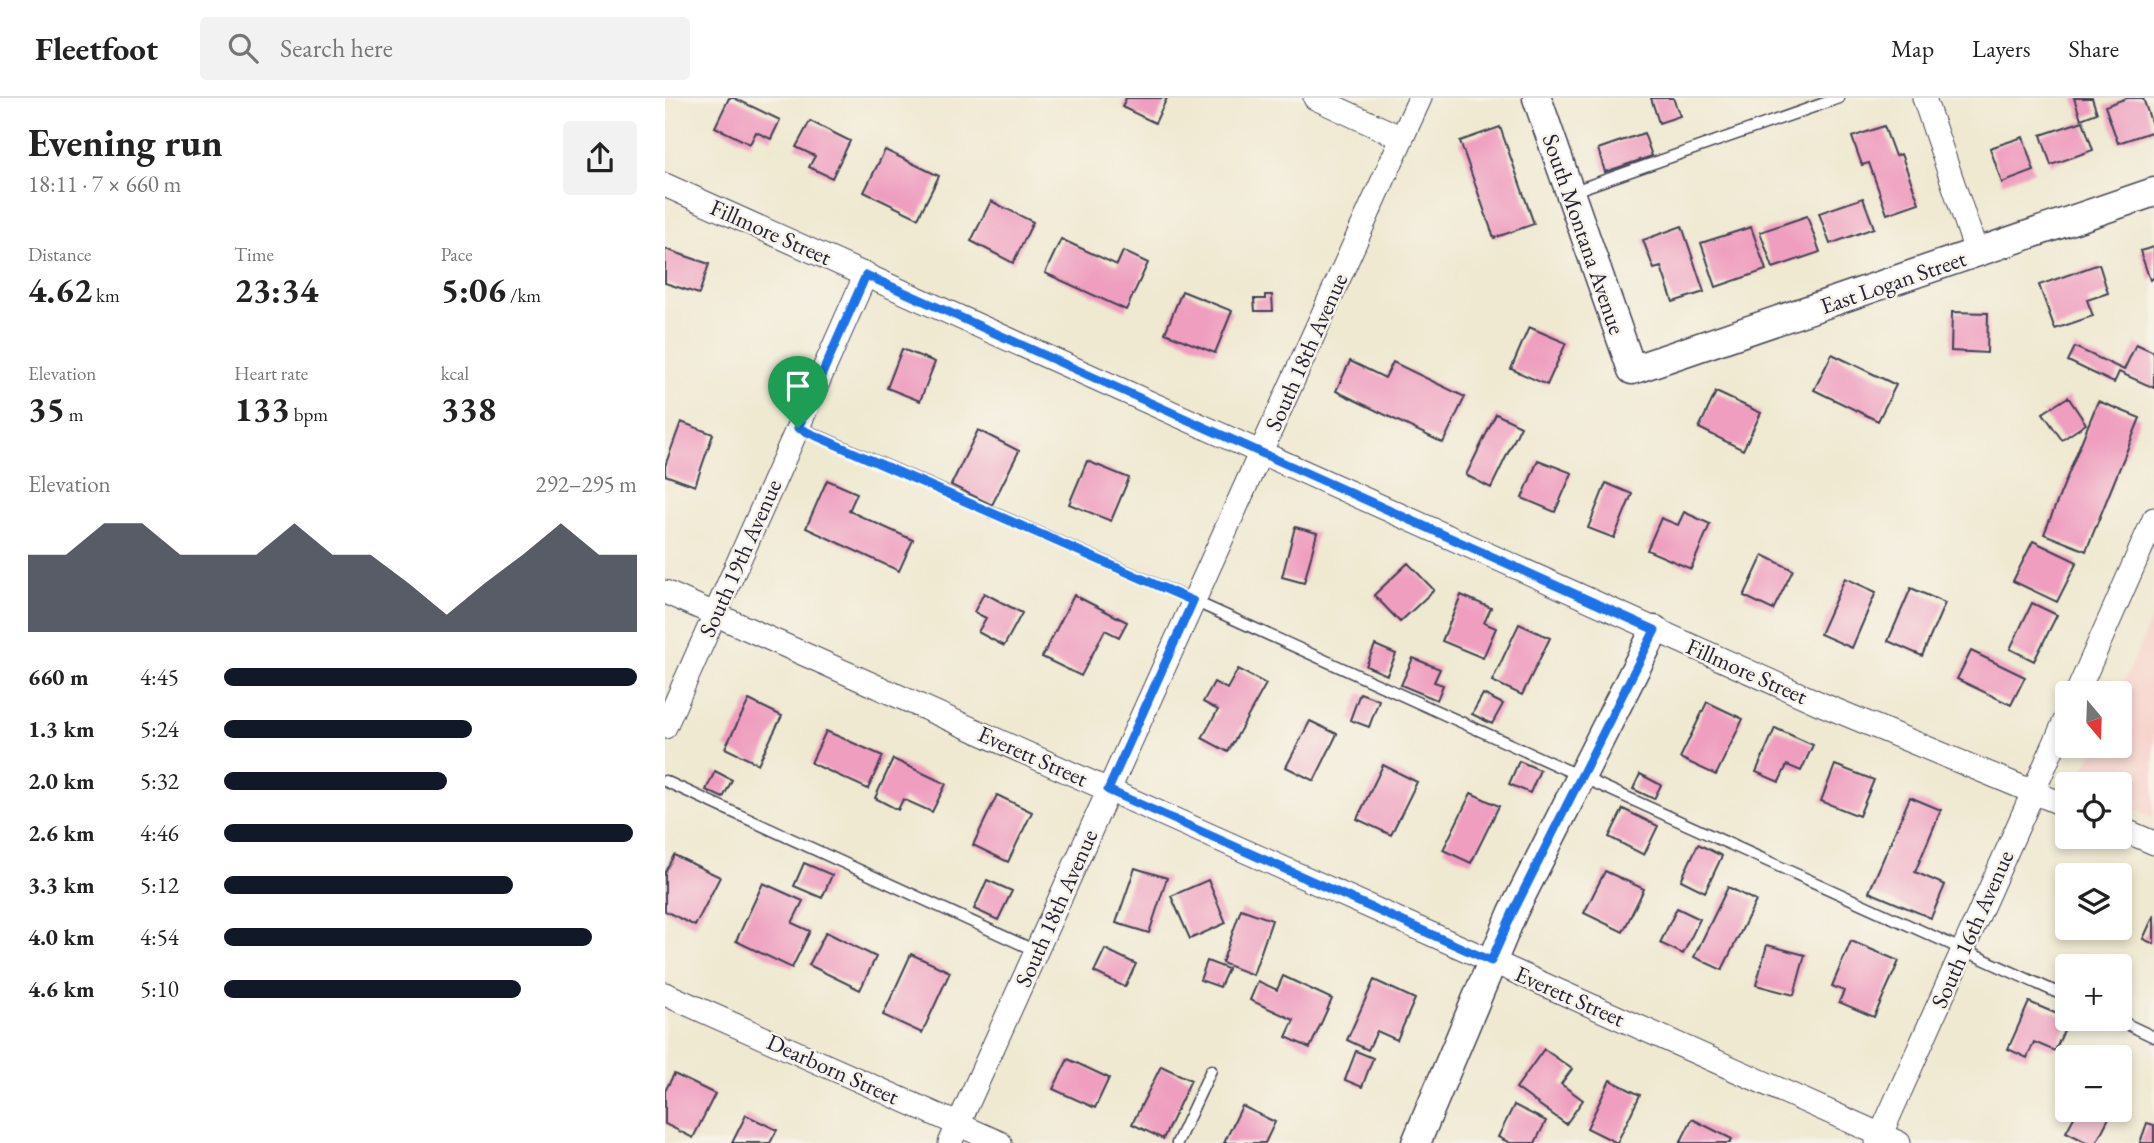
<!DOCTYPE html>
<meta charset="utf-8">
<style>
:root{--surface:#fff;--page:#f2f2f2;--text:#222;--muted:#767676;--line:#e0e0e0;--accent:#111827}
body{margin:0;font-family:"EB Garamond",serif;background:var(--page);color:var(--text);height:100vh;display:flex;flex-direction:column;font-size:26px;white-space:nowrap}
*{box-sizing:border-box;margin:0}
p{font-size:23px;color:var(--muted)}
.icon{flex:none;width:38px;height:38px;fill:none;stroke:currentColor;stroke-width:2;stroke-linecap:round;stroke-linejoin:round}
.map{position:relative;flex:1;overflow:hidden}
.panel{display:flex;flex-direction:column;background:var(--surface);width:665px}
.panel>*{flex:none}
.needle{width:46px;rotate:161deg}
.tools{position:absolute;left:1390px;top:583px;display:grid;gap:14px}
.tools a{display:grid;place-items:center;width:77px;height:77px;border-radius:7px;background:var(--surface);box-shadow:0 4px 10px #0003;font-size:35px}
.pin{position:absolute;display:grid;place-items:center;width:60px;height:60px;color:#fff;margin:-72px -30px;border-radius:50% 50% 50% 0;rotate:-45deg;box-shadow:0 0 7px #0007}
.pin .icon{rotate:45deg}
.round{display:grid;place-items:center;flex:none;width:74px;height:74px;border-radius:7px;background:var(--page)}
.headline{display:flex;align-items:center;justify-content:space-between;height:119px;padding:0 28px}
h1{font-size:38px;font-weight:700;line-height:52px}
.figures{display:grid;grid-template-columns:repeat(3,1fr);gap:10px;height:119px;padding:7px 28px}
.figures div{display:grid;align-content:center}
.figures b{font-size:35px;font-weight:700}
.figures small{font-size:19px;font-weight:400}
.figures p{font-size:19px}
.chart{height:196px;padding:14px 28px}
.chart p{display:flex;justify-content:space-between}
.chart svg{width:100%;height:126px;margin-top:7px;fill:var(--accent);opacity:.7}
ul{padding:0 28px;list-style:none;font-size:23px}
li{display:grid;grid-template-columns:112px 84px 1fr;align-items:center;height:52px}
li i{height:18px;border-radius:9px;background:var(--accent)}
header{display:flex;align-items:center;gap:42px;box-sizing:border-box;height:98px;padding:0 35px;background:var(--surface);border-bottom:2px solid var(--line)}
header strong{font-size:33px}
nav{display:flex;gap:38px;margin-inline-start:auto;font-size:24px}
.search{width:490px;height:63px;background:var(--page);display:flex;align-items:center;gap:18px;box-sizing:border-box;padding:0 24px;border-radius:7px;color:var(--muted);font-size:26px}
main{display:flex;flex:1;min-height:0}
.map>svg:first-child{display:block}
.built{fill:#f7d0c9}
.building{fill:#ef9ebf}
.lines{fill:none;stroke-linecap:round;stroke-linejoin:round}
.service-casing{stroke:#414052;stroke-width:13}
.minor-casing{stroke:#414052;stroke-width:25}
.tertiary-casing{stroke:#414052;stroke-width:31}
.service{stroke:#fff;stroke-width:10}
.minor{stroke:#fff;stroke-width:23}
.tertiary{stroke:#fff;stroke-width:28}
.route-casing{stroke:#fff;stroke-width:14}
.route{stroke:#1a73e8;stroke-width:9}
.labels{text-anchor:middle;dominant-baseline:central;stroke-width:5;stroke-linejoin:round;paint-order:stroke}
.street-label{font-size:23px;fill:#22223b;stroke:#f7f3e8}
</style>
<header>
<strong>Fleetfoot</strong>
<div class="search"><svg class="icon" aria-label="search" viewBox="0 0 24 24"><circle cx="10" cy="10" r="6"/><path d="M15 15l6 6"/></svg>Search here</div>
<nav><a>Map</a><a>Layers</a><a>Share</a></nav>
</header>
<main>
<section class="panel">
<div class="headline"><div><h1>Evening run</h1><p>18:11 · 7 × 660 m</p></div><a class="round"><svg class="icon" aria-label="share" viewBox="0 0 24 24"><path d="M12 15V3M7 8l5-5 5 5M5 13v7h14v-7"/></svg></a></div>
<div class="figures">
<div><p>Distance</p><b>4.62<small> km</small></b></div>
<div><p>Time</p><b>23:34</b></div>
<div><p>Pace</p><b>5:06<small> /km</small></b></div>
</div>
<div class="figures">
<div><p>Elevation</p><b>35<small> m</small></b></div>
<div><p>Heart rate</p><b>133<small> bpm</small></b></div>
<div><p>kcal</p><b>338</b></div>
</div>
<div class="chart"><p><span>Elevation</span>292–295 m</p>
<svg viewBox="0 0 160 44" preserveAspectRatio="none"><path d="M0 44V17L10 17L20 6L30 6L40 17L50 17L60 17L70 6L80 17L90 17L100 27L110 38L120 27L130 17L140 6L150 17L160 17V44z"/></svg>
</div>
<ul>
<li><b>660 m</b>4:45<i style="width:100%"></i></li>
<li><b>1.3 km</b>5:24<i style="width:60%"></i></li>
<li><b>2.0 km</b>5:32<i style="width:54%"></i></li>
<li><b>2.6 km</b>4:46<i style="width:99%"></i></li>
<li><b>3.3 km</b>5:12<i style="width:70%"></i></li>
<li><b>4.0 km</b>4:54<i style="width:89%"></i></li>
<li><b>4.6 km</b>5:10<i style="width:72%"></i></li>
</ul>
</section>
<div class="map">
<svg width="1489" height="1045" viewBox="0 0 1489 1045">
<rect width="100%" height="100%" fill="#f7f3e8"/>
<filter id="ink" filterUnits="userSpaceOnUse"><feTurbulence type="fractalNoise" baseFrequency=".0143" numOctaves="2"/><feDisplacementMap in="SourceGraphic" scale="14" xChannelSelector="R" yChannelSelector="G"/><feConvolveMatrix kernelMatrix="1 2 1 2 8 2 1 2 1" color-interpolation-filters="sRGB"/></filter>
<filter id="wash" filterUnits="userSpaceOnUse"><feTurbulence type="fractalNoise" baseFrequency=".00686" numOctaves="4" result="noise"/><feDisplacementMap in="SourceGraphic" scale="28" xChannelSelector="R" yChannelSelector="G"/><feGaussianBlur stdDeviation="1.57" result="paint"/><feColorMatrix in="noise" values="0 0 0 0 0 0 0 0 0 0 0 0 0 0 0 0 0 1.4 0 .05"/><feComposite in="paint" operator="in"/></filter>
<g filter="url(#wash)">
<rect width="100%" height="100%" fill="#efe9d1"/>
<!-- built -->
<path class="built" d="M 1489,516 L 1489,720 L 1454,705 L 1454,686 L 1413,686 L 1430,648 L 1454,648 L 1454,595 Z"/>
<g id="blocks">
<!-- building -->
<path class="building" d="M 64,0 L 69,0 L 115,22 L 106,41 L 91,34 L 85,46 L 50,29 Z
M 461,0 L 502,0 L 490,25 L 457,9 Z
M 986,0 L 1008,0 L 1015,18 L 994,25 Z
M 1409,0 L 1427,0 L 1432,15 L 1416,21 Z
M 1462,0 L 1478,0 L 1489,33 L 1453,45 L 1440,8 Z
M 145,23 L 185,43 L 167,80 L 144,69 L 150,58 L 131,49 Z
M 1418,23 L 1428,52 L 1386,67 L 1376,37 Z
M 1219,28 L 1230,58 L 1236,56 L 1254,105 L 1222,116 L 1204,65 L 1197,67 L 1187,39 Z
M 835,29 L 869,126 L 829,140 L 795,43 Z
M 979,35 L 987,58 L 940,74 L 933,51 Z
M 1358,39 L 1369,73 L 1337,85 L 1325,50 Z
M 220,52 L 274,78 L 253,120 L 199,94 Z
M 1198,100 L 1209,130 L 1165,146 L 1154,115 Z
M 326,103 L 368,124 L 348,165 L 306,143 Z
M 1142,118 L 1155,154 L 1108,170 L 1095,134 Z
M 1017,128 L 1039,194 L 1008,204 L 996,169 L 989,171 L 978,142 Z
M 1086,129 L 1101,172 L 1051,189 L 1036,145 Z
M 396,141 L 452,167 L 458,153 L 483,165 L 461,212 L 380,175 Z
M 1489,149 L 1489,180 L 1485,182 L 1475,153 Z
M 0,151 L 44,166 L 34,196 L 0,185 Z
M 1434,166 L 1443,195 L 1422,202 L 1428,218 L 1390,231 L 1374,187 Z
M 517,193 L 567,213 L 550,255 L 500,235 Z
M 600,197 L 607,197 L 608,213 L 590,213 L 589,201 L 600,201 Z
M 1287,214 L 1323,215 L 1322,255 L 1286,253 Z
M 864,229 L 901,245 L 882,287 L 846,271 Z
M 1471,246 L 1489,254 L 1489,290 L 1454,274 L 1449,285 L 1403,263 L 1410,249 L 1459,272 Z
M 237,251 L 270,264 L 255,303 L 222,290 Z
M 1167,256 L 1231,287 L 1213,323 L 1149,292 Z
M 685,263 L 720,280 L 728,264 L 800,299 L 778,345 L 671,293 Z
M 1051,294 L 1096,315 L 1078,352 L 1034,330 Z
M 1403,299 L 1421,326 L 1397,342 L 1378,315 Z
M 1433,303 L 1475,320 L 1421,453 L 1379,436 Z
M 831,316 L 856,328 L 826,390 L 801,377 Z
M 16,324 L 48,336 L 30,388 L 0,377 L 0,368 Z
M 313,332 L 354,353 L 327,407 L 286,387 Z
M 873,362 L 907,375 L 890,414 L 857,400 Z
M 422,363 L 464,380 L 446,423 L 404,406 Z
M 162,382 L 192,395 L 184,413 L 248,442 L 234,473 L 141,430 Z
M 941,385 L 967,396 L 949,440 L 923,430 Z
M 1019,414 L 1045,426 L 1026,471 L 982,452 L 996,420 L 1013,427 Z
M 630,429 L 652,435 L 639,485 L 617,479 Z
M 1368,443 L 1412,464 L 1392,504 L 1348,483 Z
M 1098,457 L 1128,472 L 1108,512 L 1079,498 Z
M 743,465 L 769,492 L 735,524 L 709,497 Z
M 1180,480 L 1211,494 L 1187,550 L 1155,536 Z
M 1246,490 L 1280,505 L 1257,558 L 1223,543 Z
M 319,495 L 357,515 L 339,548 L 313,534 L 321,520 L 309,514 Z
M 409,497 L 462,524 L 454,539 L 440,532 L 416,578 L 377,559 Z
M 796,497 L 826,510 L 819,525 L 831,530 L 818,560 L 777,543 Z
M 1367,505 L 1392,517 L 1369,563 L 1345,551 Z
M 854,526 L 885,540 L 857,597 L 827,583 Z
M 710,547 L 731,556 L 722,577 L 701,568 Z
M 1306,553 L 1360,579 L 1346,607 L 1292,581 Z
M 748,560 L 775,571 L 769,584 L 778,587 L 772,602 L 736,587 Z
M 573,571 L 601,586 L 563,654 L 537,640 L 553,612 L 538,604 L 549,584 L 562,591 Z
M 695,595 L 714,602 L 704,629 L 685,622 Z
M 818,596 L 838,606 L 827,626 L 807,616 Z
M 84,602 L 117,618 L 93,666 L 60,650 Z
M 1042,604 L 1078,621 L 1051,677 L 1015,660 Z
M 645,623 L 672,636 L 649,683 L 621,669 Z
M 1110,630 L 1148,647 L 1136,673 L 1122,667 L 1114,684 L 1091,674 Z
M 161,633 L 218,658 L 203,691 L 146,665 Z
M 228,661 L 281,686 L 267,714 L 238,701 L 233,712 L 210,700 Z
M 854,663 L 875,672 L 865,695 L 844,686 Z
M 718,667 L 752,684 L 726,737 L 692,721 Z
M 1170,667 L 1209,682 L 1194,718 L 1156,703 Z
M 50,673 L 67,682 L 58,700 L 41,692 Z
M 975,676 L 996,687 L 989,701 L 968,691 Z
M 806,695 L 834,708 L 806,765 L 778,752 Z
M 332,697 L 367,714 L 343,764 L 308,747 Z
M 1245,699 L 1276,712 L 1250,774 L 1280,787 L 1266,820 L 1204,794 Z
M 958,711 L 993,728 L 979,757 L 944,739 Z
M 1033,746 L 1057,758 L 1040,794 L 1016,782 Z
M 9,757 L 55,779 L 30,828 L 0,813 L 0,774 Z
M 139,765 L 167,777 L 157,800 L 129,788 Z
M 470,770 L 502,780 L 484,835 L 451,825 Z
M 940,773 L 979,791 L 958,834 L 919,815 Z
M 322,782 L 347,793 L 333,822 L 309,811 Z
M 543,782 L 561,825 L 525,841 L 506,798 Z
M 98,785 L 138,803 L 127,825 L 145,833 L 127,870 L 71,843 Z
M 1063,789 L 1091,803 L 1057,872 L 1029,859 Z
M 1012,810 L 1035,821 L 1018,856 L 995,845 Z
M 576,811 L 607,822 L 588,877 L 557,865 Z
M 1489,817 L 1489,846 L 1478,841 Z
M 161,834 L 211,859 L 195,892 L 144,867 Z
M 1186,843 L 1234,863 L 1209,919 L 1174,904 L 1179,893 L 1167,888 Z
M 1102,847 L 1140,857 L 1129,897 L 1091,887 Z
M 440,851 L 471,866 L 460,889 L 429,874 Z
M 246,856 L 285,874 L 257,935 L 218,917 Z
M 542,863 L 563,871 L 555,889 L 535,882 Z
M 618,878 L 667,901 L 645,950 L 621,939 L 629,922 L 585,902 L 593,883 L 612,892 Z
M 709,882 L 750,901 L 732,942 L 712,933 L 703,952 L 682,942 Z
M 1364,904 L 1404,921 L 1390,953 L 1369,944 L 1362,960 L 1343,951 Z
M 879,951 L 907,971 L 896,986 L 918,1002 L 901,1026 L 851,990 Z
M 691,953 L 708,960 L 697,989 L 680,982 Z
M 403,961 L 444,980 L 430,1010 L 388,991 Z
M 496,968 L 526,982 L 498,1041 L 467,1026 Z
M 9,976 L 50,996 L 28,1040 L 0,1026 L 0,993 Z
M 945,982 L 975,997 L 952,1045 L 922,1030 Z
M 849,1007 L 881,1023 L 870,1045 L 845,1045 L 833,1039 Z
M 577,1008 L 610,1024 L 600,1045 L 559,1045 Z
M 1413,1012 L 1448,1012 L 1431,1045 L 1423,1045 L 1401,1034 Z
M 81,1017 L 112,1032 L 105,1045 L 67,1045 Z
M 1027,1021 L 1067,1041 L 1065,1045 L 1015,1045 Z
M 1482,1025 L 1489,1027 L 1489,1045 L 1475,1045 Z"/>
</g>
</g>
<g filter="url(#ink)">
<use href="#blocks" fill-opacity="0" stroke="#414052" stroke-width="2"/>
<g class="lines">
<defs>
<path id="service" d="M 906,94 L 1174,0
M 133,329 L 529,503 L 1402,899
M 0,683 L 371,853
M 1449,920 L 1489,939
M 512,1045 L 546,972"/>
<path id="minor" d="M 650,0 L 737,40
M 1259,0 L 1312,156
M 0,87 L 1156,606 L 1402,708
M 0,494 L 1234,1045
M 1412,595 L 1489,421
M 0,629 L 201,176
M 1454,730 L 1489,745
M 0,896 L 335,1045
M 285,1045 L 755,0
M 1212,1045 L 1402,618"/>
<path id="tertiary" d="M 872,0 L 967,272 L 1489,94
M 751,1045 L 848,814 L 990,532"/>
</defs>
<!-- service casing -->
<use href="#service" class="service-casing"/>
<!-- minor casing -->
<use href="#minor" class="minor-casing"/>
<!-- tertiary casing -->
<use href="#tertiary" class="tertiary-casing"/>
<!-- service -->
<use href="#service" class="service"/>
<!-- minor -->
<use href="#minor" class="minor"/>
<!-- tertiary -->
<use href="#tertiary" class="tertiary"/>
</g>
</g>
<g class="lines" filter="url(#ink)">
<defs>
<path id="route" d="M 201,177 L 990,532 L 848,814 L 826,863 L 443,692 L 528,503 L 133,330 Z"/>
</defs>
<!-- route casing -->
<use href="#route" class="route-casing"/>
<!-- route -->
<use href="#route" class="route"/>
</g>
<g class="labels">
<!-- street labels -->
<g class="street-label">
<text transform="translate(106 134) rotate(24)">Fillmore Street</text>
<text transform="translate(919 136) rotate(71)">South Montana Avenue</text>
<text transform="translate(1228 184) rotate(-19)">East Logan Street</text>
<text transform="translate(641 254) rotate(-66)">South 18th Avenue</text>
<text transform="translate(75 460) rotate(-66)">South 19th Avenue</text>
<text transform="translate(1082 573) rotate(24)">Fillmore Street</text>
<text transform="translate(368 658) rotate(24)">Everett Street</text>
<text transform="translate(391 810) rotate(-66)">South 18th Avenue</text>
<text transform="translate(1307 831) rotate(-66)">South 16th Avenue</text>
<text transform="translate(905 898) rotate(24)">Everett Street</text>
<text transform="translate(168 971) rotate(24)">Dearborn Street</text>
</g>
</g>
</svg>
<div class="tools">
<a><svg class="needle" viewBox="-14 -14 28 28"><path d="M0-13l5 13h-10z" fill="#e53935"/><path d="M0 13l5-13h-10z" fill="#767676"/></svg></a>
<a><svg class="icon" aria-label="locate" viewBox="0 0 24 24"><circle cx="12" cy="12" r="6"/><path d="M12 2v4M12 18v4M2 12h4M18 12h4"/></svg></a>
<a><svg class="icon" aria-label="layers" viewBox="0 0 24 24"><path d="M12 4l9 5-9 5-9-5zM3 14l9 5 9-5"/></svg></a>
<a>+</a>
<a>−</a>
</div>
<div class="pin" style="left:133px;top:330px;background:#1e9e55"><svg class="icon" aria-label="arrive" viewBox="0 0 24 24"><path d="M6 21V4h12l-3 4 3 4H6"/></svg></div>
</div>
</main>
